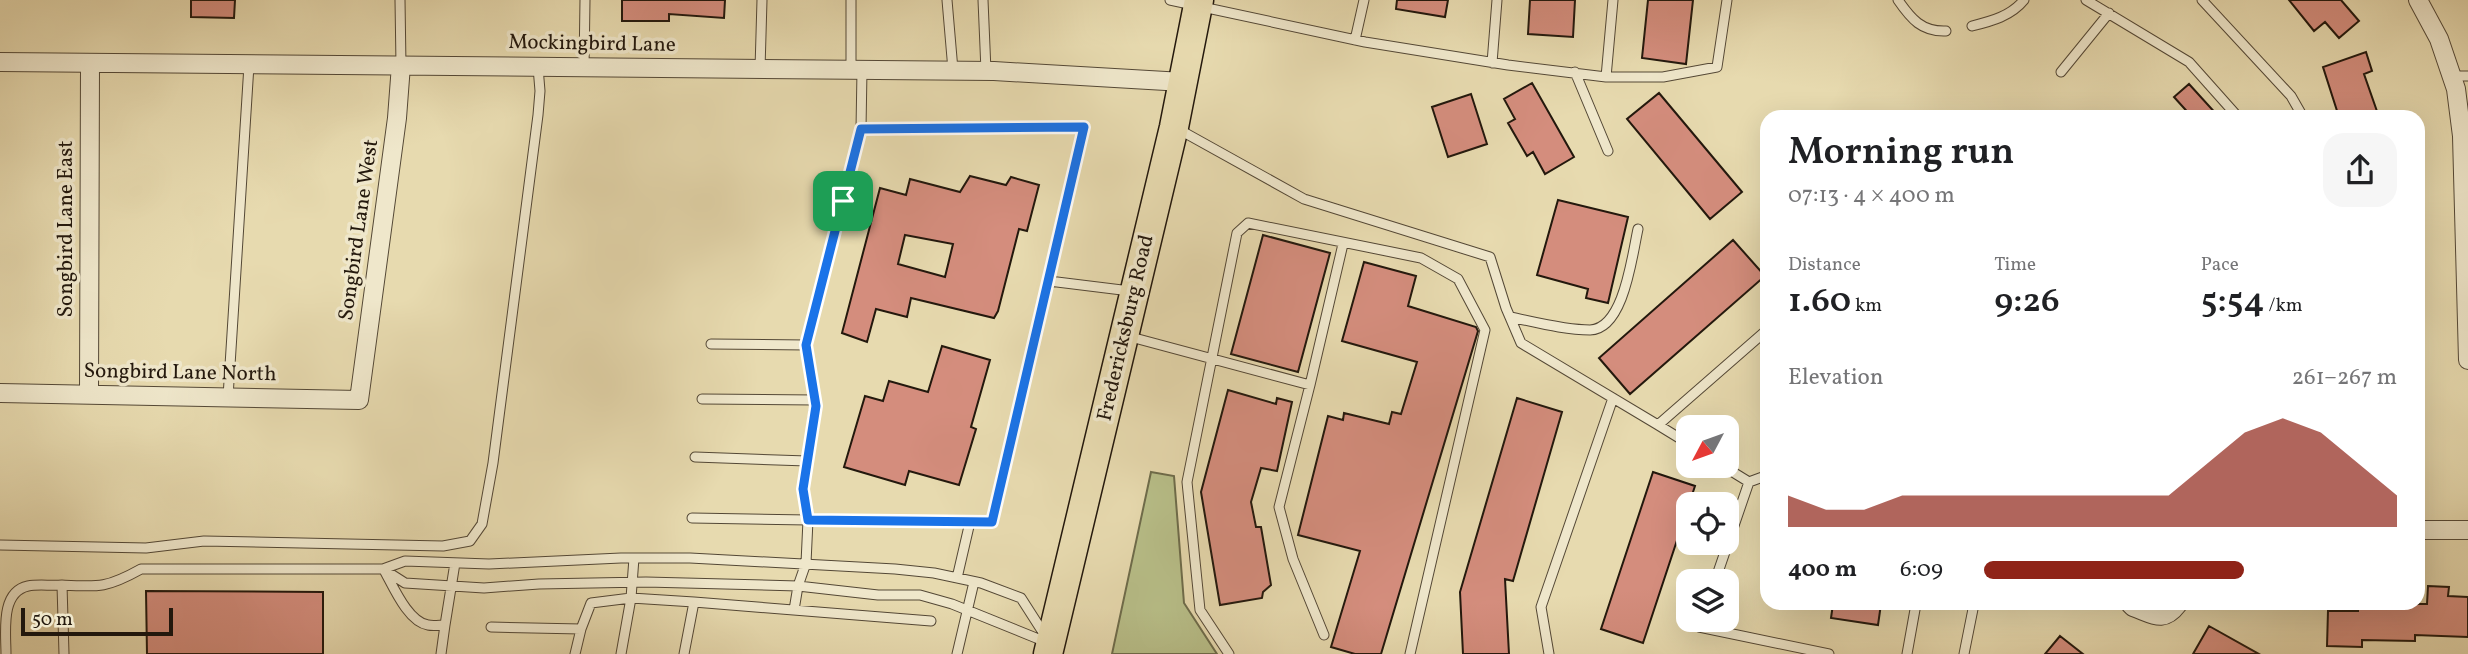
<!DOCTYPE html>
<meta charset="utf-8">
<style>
:root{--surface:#fff;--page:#f6f6f6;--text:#202124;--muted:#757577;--accent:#8f2418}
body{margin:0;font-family:Vollkorn,serif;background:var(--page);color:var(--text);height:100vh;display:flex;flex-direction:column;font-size:26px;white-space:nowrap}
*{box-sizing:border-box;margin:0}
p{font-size:23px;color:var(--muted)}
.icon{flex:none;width:38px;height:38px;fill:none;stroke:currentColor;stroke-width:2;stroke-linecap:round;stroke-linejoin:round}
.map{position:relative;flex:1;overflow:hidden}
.panel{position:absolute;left:1760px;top:110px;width:665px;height:500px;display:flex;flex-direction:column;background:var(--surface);border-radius:21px;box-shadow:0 7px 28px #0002}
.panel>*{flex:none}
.needle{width:46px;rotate:229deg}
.fabs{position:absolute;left:1676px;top:415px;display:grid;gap:14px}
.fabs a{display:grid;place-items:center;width:63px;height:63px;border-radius:14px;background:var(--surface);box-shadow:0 7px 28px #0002;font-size:35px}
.scale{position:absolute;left:21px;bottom:18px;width:152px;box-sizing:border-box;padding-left:7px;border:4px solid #23180d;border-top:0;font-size:19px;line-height:24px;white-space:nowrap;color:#23180d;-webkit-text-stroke:5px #efe7cb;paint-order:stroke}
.pin{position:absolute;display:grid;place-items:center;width:60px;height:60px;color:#fff;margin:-30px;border-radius:14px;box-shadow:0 4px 10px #0006}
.round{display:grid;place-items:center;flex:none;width:74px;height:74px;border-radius:21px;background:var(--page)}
.overview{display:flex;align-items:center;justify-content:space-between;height:119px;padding:0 28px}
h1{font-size:38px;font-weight:600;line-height:52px}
.metrics{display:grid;grid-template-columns:repeat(3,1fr);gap:10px;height:119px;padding:7px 28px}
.metrics div{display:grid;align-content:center}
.metrics b{font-size:35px;font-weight:600}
.metrics small{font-size:19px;font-weight:400}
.metrics p{font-size:19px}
.chart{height:196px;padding:14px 28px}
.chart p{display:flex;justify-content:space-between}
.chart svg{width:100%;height:126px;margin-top:7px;fill:var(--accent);opacity:.7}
ul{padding:0 28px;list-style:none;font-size:23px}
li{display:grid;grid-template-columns:112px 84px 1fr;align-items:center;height:52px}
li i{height:18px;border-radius:9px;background:var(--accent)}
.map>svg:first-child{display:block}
.green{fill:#b8bf89;stroke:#6e6c4b;stroke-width:2}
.building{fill:#d48d7d;stroke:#23180d;stroke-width:2;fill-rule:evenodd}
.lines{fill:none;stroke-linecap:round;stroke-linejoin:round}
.service-casing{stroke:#544836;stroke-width:11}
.minor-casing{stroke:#544836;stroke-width:20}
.primary-casing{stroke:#23180d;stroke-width:31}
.service{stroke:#efe7cb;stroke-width:9}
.minor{stroke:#efe7cb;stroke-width:18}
.primary{stroke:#e7daaf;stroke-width:28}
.route-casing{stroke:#fff;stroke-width:14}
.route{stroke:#1a73e8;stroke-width:9}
.labels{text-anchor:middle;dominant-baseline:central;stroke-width:7;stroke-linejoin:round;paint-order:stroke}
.street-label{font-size:21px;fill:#23180d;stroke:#efe7cb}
</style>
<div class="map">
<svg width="2468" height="654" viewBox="0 0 2468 654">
<rect width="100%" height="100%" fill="#e7daaf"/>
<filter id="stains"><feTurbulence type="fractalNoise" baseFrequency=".00286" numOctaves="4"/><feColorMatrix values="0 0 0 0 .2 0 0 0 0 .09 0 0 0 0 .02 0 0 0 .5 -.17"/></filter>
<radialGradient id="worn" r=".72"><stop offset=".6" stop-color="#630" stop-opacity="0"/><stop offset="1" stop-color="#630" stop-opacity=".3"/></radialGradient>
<!-- green -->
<path class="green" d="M 1151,472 L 1174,476 L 1184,603 L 1217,654 L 1112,654 Z"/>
<!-- building -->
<path class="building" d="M 191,0 L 235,0 L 234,18 L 191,17 Z
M 622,0 L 725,0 L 724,18 L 669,14 L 669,21 L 622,21 Z
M 1397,0 L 1448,0 L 1445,17 L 1396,9 Z
M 1530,0 L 1575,0 L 1573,37 L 1528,34 Z
M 1648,0 L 1693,0 L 1686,64 L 1642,58 Z
M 2289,0 L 2341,0 L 2359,21 L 2339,38 L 2325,22 L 2314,31 Z
M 2366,52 L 2372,71 L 2364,74 L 2379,117 L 2339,117 L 2323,67 Z
M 1532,83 L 1574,157 L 1545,174 L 1533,152 L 1527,156 L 1508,123 L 1515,119 L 1504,99 Z
M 2189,84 L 2219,117 L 2192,117 L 2174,97 Z
M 1659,93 L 1742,192 L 1710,219 L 1627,119 Z
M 1471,94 L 1487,144 L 1448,157 L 1432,107 Z
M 970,176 L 1006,185 L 1011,177 L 1039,185 L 1027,231 L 1019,229 L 998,311 L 994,318 L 911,298 L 907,317 L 876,309 L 867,342 L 842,333 L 880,188 L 906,195 L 910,179 L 960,192 ZM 905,235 L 953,244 L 945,277 L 898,264 Z
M 1558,200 L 1628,217 L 1608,303 L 1586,298 L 1588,289 L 1537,275 Z
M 1263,235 L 1330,253 L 1298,372 L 1231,354 Z
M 1733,240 L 1765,276 L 1630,394 L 1599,358 Z
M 1364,262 L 1416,276 L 1408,306 L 1476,327 L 1478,331 L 1381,654 L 1355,654 L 1331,647 L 1360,551 L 1298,535 L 1328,416 L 1343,420 L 1344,413 L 1389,424 L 1392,412 L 1401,414 L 1417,362 L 1342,341 Z
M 942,346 L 990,360 L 971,427 L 976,429 L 959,485 L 909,471 L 905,485 L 844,467 L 865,396 L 883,401 L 889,381 L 928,392 Z
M 1228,390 L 1276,404 L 1277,398 L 1292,402 L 1277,471 L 1261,468 L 1251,502 L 1256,527 L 1261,527 L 1271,585 L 1263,592 L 1262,598 L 1220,605 L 1201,492 Z
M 1517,398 L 1562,412 L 1513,581 L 1505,579 L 1509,654 L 1463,654 L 1460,592 Z
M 1653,472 L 1695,486 L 1643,643 L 1601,629 Z
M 2428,586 L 2449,587 L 2448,596 L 2468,597 L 2468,637 L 2415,635 L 2415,641 L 2362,640 L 2362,647 L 2327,646 L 2328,611 L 2358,611 L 2358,604 L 2427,604 Z
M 146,591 L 323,592 L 323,654 L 147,654 Z
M 1833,604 L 1881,604 L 1878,625 L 1831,618 Z
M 2209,626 L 2259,654 L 2193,654 Z
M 2060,636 L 2083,654 L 2045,654 Z"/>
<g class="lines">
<defs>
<path id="service" d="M 400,0 L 401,65
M 947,0 L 953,70
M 983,0 L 986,71
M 1170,0 L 1365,42 L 1508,65 L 1606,77 L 1663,77 L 1717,67 L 1727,0
M 1898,0 C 1911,19 1922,32 1946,31
M 2086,0 L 2189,62 L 2238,117
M 2202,0 L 2291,96 L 2303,117
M 1972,26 C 1992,21 2011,16 2024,0
M 1355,40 L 1364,0
M 1492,63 L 1497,0
M 584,67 L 585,0
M 760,69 L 762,0
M 851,69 L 851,0
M 1575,72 L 1608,151
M 2061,72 L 2109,13
M 2453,76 L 2468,76
M 1606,77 L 1613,0
M 861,129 L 862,70
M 1178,129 L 1304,199 L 1490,257 L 1506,308 L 1521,343 L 1658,425 L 1768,329
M 1049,281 L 1130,291
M 1510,317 C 1535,322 1564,330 1590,330 C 1624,329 1632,256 1638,229
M 1127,336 L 1310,385 L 1343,244
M 711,344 L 806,345
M 1310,385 L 1279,507 L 1293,559 L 1324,635
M 228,397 L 249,65
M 702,399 L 815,400
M 1658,425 L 1689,444
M 695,457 L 807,461
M 1749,482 L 1768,475
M 692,518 L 808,520 L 803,489 L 815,406 L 806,345 L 861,129 L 1084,127 L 992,522 L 970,522 L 957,578
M 0,545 L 146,548 L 204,541 L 443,546 L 470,541 L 482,524 L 493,463 L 538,115 L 540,91 L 538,67
M 634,558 L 631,598 L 694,602
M 383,569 L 405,583 L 484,588 L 539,584 L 646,582 L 798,586 L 878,595 L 920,595 L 952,604 L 1046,642
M 384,570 C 393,586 408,622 428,625 C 433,626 440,625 445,625 L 441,654
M 1715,581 L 1749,482 L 1723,466
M 794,610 L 798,586 L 806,563 L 808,520 L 970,522
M 1702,620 L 1699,627 L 1829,654
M 445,625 L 455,563
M 491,627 L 581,629 L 591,603 L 631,598 L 621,654
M 6,654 C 6,632 0,592 28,586 C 38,584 51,586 62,585
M 64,654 L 62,585 C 99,587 107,588 141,569 L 383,569 L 405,561 L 489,564 L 621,558 L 690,558 L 895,569 L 934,573 L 981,583 L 1021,598 L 1046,637
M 575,654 L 581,629
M 684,654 L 694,602 L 931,621
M 957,654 L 974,582
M 1229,654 L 1200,610 L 1187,482 L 1237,233 L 1248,223 L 1421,258 L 1458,279 L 1485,330 L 1410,654
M 1549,654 L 1541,607 L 1613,398
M 1907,654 L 1916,604
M 1964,654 L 1974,604"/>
<path id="minor" d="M 2418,0 L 2439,39 L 2456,89 L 2462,136 L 2468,360
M 0,62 L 994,71 L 1183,82
M 0,393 L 359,400 L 397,118 L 401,65
M 89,393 L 90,64
M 2418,530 L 2468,530
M 2130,604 L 2133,607 C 2153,614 2163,624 2178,604"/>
<path id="primary" d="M 1048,654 L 1174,127 L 1199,0"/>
</defs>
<!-- service casing -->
<use href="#service" class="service-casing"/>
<!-- minor casing -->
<use href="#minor" class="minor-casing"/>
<!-- primary casing -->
<use href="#primary" class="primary-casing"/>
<!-- service -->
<use href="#service" class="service"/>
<!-- minor -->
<use href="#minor" class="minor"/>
<!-- primary -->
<use href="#primary" class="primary"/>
</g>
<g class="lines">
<defs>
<path id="route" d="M 1084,127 L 992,522 L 808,520 L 803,489 L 816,406 L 806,345 L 861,129 Z"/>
</defs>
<!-- route casing -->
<use href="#route" class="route-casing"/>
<!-- route -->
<use href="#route" class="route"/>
</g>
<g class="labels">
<!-- street labels -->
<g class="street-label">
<text transform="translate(592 44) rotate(1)">Mockingbird Lane</text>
<text transform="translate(66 229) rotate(-90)">Songbird Lane East</text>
<text transform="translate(359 230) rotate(-82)">Songbird Lane West</text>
<text transform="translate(1126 328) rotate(-77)">Fredericksburg Road</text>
<text transform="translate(180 373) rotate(1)">Songbird Lane North</text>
</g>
</g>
<rect width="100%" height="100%" filter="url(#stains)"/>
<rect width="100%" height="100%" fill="url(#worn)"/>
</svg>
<div class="fabs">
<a><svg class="needle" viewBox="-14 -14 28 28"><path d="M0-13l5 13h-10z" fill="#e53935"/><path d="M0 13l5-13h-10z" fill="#757577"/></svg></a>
<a><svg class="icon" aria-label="locate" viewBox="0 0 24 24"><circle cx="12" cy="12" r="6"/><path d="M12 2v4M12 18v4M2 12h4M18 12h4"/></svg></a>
<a><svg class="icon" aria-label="layers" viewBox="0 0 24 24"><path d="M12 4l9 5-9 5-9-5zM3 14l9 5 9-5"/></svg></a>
</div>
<div class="scale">50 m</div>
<div class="pin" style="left:843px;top:201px;background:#1e9e55"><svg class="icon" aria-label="arrive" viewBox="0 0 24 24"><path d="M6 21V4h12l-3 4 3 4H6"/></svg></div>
<section class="panel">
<div class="overview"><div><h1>Morning run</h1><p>07:13 · 4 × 400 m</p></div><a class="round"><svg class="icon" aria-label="share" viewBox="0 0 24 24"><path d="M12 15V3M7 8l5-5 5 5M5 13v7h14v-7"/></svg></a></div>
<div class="metrics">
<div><p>Distance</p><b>1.60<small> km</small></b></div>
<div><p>Time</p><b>9:26</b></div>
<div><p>Pace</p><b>5:54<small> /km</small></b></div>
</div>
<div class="chart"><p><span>Elevation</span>261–267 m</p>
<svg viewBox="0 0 160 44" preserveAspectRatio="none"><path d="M0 44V33L10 38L20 38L30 33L40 33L50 33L60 33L70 33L80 33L90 33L100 33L110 22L120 11L130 6L140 11L150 22L160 33V44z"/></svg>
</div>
<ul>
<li><b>400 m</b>6:09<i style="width:63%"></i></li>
</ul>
</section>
</div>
